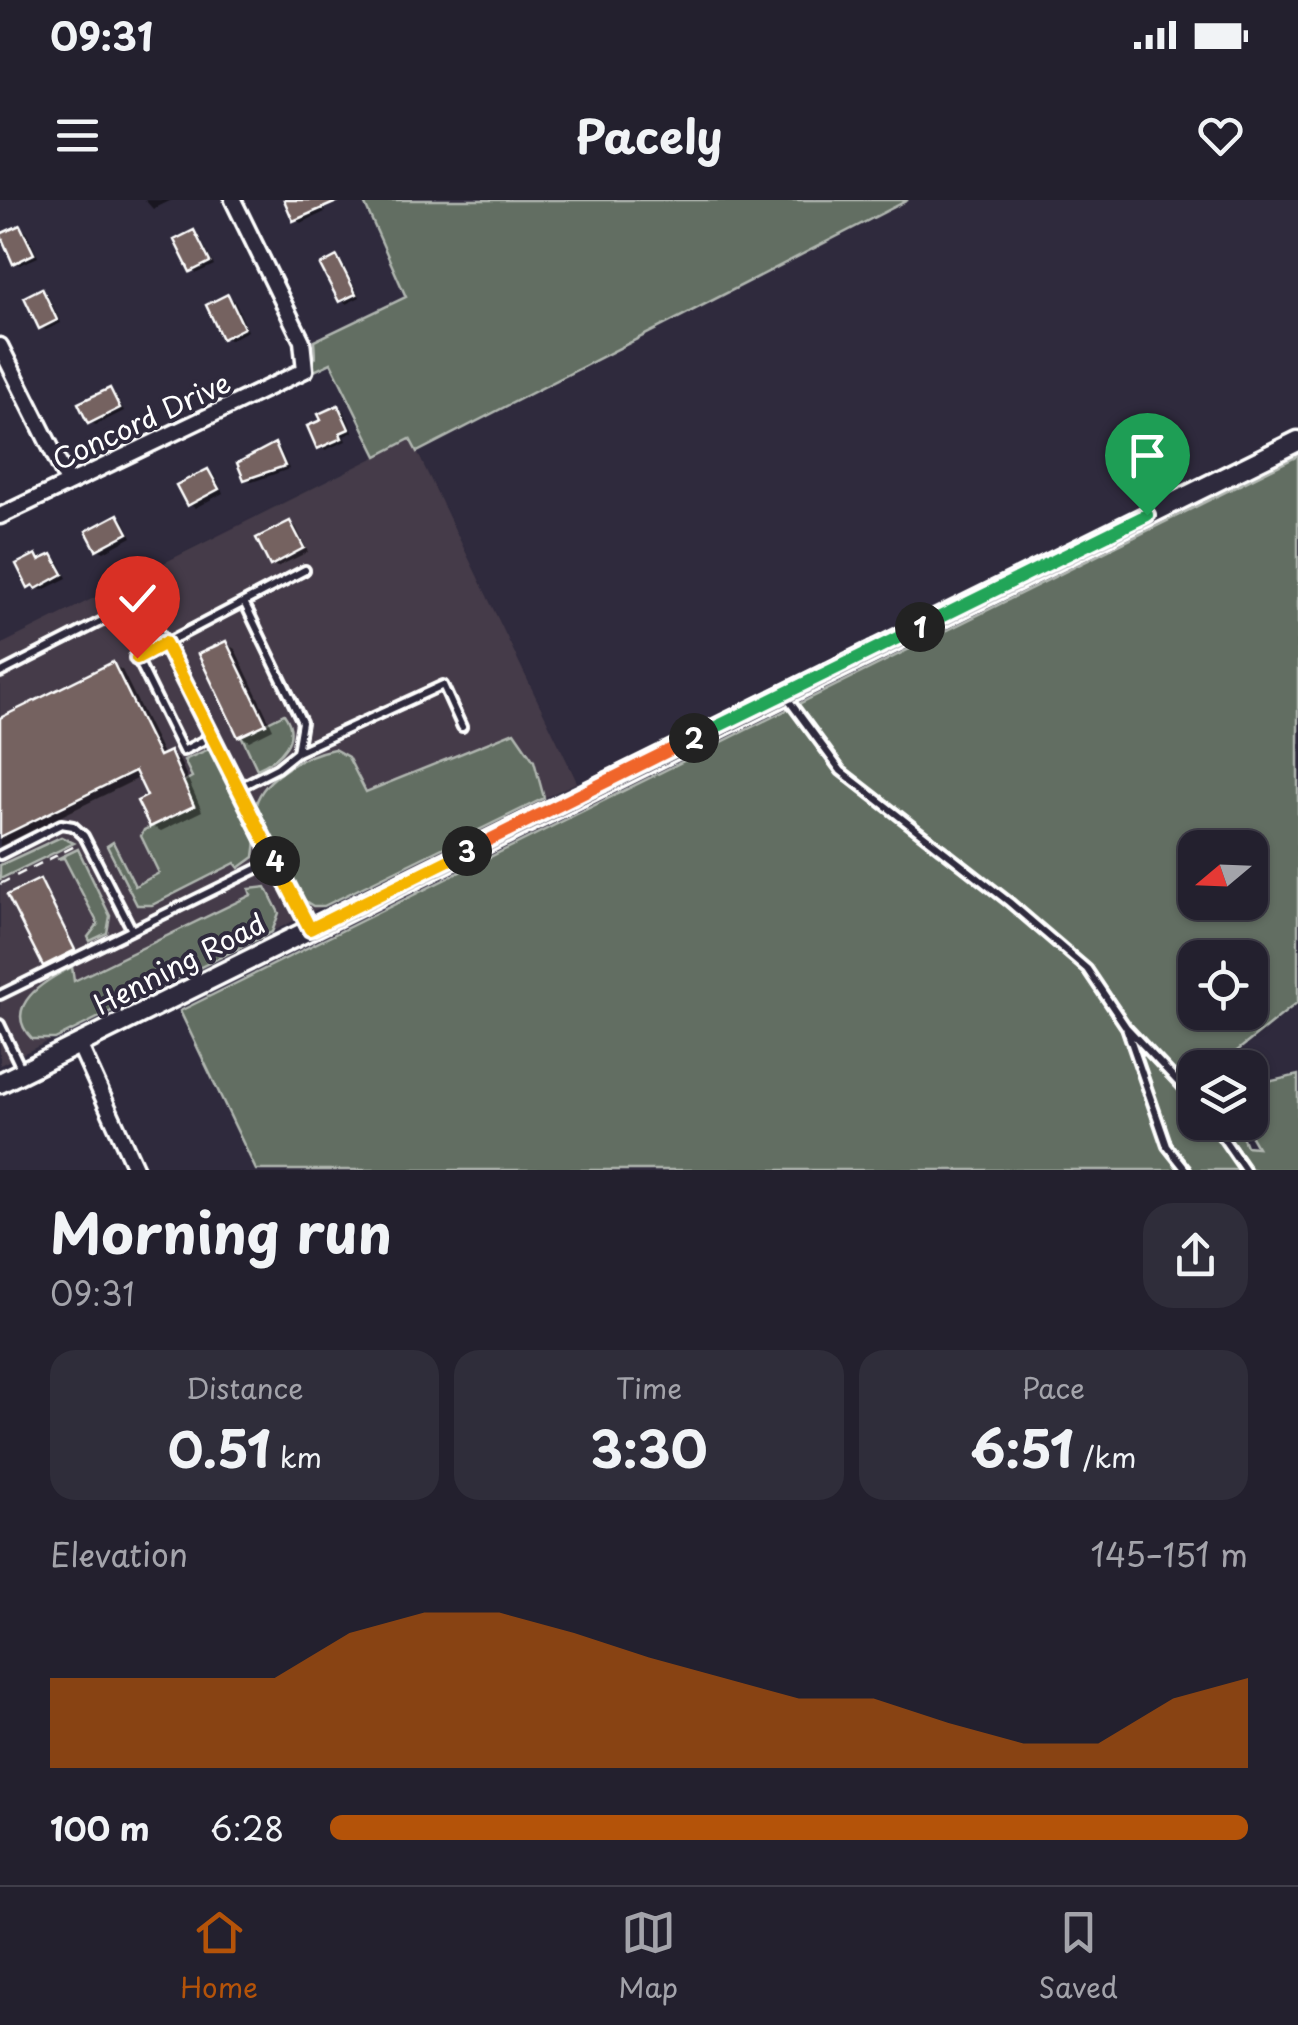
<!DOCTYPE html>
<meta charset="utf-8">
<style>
:root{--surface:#23202e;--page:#2f2d3a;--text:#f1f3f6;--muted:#a3a3aa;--line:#403e4a;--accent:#b45309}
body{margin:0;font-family:"Playpen Sans",sans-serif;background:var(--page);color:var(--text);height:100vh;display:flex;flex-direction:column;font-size:38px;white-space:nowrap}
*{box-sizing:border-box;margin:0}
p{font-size:32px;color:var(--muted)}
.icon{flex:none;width:55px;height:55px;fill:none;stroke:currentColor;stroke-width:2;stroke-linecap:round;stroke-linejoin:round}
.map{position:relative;height:970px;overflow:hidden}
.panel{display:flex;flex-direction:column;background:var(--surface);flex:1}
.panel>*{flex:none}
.needle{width:65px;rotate:251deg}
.fabs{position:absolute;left:1178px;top:630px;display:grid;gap:20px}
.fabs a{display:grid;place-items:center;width:90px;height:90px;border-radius:20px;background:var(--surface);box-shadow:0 2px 8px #0004,0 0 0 2px var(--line);font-size:50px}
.pin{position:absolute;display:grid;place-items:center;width:85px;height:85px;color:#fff;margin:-102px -42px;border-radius:50% 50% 50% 0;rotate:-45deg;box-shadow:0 0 10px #0007}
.pin .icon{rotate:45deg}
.km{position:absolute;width:50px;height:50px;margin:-25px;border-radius:50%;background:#222;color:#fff;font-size:28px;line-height:50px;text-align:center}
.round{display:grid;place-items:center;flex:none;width:105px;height:105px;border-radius:30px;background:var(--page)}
.headline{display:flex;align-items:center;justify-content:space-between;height:170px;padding:0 50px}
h1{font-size:55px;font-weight:700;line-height:75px}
.figures{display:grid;grid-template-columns:repeat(3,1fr);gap:15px;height:170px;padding:10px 50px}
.figures div{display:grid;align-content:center;border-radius:25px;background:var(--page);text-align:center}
.figures b{font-size:50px;font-weight:700}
.figures small{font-size:28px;font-weight:400}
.figures p{font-size:28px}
.chart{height:280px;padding:20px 50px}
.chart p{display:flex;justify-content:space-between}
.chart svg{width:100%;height:180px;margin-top:10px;fill:var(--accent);opacity:.7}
ul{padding:0 50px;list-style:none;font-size:32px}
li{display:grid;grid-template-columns:160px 120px 1fr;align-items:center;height:75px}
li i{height:25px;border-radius:12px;background:var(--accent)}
.status{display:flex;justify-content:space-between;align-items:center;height:70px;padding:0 50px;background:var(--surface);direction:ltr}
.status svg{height:28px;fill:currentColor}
header{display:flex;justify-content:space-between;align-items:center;height:130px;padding:0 50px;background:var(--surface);font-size:45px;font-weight:700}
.tabs{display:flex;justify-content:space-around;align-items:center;height:140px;border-top:2px solid var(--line);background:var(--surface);font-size:28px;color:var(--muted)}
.tabs a{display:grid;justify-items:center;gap:5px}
.tabs .active{color:var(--accent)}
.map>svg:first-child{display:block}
.built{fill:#443b48}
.green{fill:#626e62;stroke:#b0b6b0;stroke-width:2.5;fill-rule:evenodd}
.shadow{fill:#0007}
.building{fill:#746261;stroke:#fff;stroke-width:2.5}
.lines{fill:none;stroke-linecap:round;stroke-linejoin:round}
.service-casing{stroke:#fff;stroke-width:14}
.minor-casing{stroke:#fff;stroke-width:21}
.tertiary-casing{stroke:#fff;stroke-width:25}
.path{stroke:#fff;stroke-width:2.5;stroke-dasharray:10 8;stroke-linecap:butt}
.service{stroke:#2f2a3d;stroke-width:6}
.minor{stroke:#2f2a3d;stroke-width:14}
.tertiary{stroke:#2f2a3d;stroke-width:18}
.split-1-casing{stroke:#fff;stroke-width:20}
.split-2-casing{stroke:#fff;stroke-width:20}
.split-3-casing{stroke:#fff;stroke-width:20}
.split-4-casing{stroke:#fff;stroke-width:20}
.split-5-casing{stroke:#fff;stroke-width:20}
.split-1{stroke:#22a559;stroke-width:12}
.split-2{stroke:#22a559;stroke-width:12}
.split-3{stroke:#f0652b;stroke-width:12}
.split-4{stroke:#f5b400;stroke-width:12}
.split-5{stroke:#f5b400;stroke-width:12}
.labels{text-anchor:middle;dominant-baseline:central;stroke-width:8;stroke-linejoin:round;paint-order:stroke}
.street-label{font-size:28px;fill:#fff;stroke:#2f2a3d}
</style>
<div class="status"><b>09:31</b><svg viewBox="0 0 49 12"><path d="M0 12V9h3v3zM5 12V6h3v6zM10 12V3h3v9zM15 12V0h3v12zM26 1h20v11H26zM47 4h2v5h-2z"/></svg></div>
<header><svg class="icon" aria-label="menu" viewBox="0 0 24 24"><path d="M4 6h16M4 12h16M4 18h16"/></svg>Pacely<svg class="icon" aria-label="heart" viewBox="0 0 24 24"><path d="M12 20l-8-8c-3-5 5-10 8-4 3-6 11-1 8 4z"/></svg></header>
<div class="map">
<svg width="1298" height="970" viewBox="0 0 1298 970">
<rect width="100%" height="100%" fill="#2f2a3d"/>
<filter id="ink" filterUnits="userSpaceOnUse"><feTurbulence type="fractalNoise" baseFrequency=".01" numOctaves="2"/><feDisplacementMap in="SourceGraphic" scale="20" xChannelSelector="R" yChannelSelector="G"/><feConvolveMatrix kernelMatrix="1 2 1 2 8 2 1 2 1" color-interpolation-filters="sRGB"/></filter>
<g filter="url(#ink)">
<!-- built -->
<path class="built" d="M 411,239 L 577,582 L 0,865 L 0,445 Z"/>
<!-- green -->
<path class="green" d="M 363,0 L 908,0 L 417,252 L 410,239 L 377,256 L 331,163 L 308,174 L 315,157 L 314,141 L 406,97 Z
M 1298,256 L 1298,802 L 1217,867 L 1195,868 L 1195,922 L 1237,923 L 1246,946 L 1257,947 L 1243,923 L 1250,922 L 1250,886 L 1298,875 L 1298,970 L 256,970 L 180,811 ZM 1195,648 L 1250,648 L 1250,702 L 1195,702 ZM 1195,758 L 1250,758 L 1250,812 L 1195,812 Z
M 284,514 C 302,539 280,559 257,569 L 241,535 Z
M 514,532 L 534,561 L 544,598 L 324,706 L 313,706 L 302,699 L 256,604 C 264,576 307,554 334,549 L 348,557 L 366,592 Z
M 211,548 L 256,641 L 254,657 L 239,668 L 235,663 L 152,705 L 137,705 L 107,646 L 113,642 L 135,686 L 159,673 L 141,636 L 144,630 L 194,606 L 183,582 L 192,577 L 184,560 Z
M 61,637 L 74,643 L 0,679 L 0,665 Z
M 78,649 L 110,716 L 107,733 L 90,741 L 88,737 L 98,724 L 64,658 L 57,659 Z
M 266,687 L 279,713 L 272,732 L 55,839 L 32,839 C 0,806 46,780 72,767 L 74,781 L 251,695 L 249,689 Z"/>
<!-- shadow -->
<path class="shadow" d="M 145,0 L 172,0 L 153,9 Z
M 287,0 L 320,0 L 325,12 L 301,23 L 295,20 Z
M 20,28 L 26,31 L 38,57 L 20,65 L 15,62 Z
M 194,32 L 199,36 L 214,65 L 197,73 L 192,70 Z
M 337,59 L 342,62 L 360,97 L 346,104 L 341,100 Z
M 42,91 L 47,94 L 61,123 L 46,130 L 41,127 Z
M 228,97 L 234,100 L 248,131 L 230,140 L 224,137 Z
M 110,191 L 115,194 L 124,211 L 96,225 L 90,222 Z
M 338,208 L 344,211 L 353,232 L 344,236 L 346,241 L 325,250 L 319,247 L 324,221 Z
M 274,246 L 280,249 L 289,269 L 252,282 L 246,279 Z
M 208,271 L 214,275 L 223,293 L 195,308 L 189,304 Z
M 118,316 L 124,320 L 132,337 L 104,352 L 98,349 Z
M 290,324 L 296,327 L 308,352 L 277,367 L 272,364 Z
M 36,356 L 58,360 L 67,378 L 43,390 L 30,386 Z
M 226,444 L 235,449 L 273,529 L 249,541 L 240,535 Z
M 113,465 L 122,470 L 164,556 L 170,554 L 179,559 L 202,611 L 161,631 L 152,626 L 150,597 L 141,577 L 0,646 L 0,521 Z"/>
<!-- building -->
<path class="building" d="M 284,0 L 341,0 L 293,21 Z
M 20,25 L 34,54 L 13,64 L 0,34 Z
M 194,30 L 210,62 L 190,72 L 174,40 Z
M 337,56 L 356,94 L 339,102 L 320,65 Z
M 42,88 L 57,120 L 39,129 L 24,97 Z
M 228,94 L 244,128 L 222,139 L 206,105 Z
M 110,188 L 120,208 L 88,224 L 78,203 Z
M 338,205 L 349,229 L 340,233 L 342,238 L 317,249 L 307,226 L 321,220 L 318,214 Z
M 275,243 L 285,266 L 244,280 L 237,263 Z
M 208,269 L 219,289 L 187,306 L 176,285 Z
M 118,314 L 128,333 L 96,350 L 86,331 Z
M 290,321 L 304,348 L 270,366 L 256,338 Z
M 36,354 L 39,360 L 52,354 L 63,374 L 36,389 L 33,385 L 28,388 L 16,364 Z
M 226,441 L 266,524 L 238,537 L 198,454 Z
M 113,462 L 159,556 L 170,551 L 194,606 L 150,627 L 137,601 L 147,596 L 135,571 L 0,637 L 0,518 Z
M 40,679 L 75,750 L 43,766 L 7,695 Z"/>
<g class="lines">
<defs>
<path id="service" d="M 244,402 L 305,370
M 0,473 L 114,415 C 136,412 151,420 163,438 L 309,728
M 787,498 L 841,571 L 1009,702 L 1087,769 L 1126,827 L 1167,946 L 1186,970
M 212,536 L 183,551 L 137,458 L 244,402 L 302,522 L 297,552
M 238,588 L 277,568 L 297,552 L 443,485 L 462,527
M 0,655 L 61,624 L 73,626 L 84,636 L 132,730
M 0,795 L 275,660
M 0,824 L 21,868
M 1127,828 L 1195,900
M 1212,922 L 1245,970"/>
<path id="minor" d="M 0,146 L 68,282
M 0,316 L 305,170 L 302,141 L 233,0
M 79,844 L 136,970"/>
<path id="tertiary" d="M 0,883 L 1298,241"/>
</defs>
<!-- service casing -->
<use href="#service" class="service-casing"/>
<!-- minor casing -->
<use href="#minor" class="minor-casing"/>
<!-- tertiary casing -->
<use href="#tertiary" class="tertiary-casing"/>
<!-- path -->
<path class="path" d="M 0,684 L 75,646"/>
<!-- service -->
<use href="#service" class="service"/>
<!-- minor -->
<use href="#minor" class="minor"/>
<!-- tertiary -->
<use href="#tertiary" class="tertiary"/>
</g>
</g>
<g class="lines" filter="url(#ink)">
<defs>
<path id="split-1" d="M 920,427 L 1147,315"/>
<path id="split-2" d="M 694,538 L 920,427"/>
<path id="split-3" d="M 467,651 L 694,538"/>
<path id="split-4" d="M 275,661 L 310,729 L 467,651"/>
<path id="split-5" d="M 137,458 L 165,443 L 275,661"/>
</defs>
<!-- split-1 casing -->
<use href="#split-1" class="split-1-casing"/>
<!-- split-2 casing -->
<use href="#split-2" class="split-2-casing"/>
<!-- split-3 casing -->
<use href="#split-3" class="split-3-casing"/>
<!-- split-4 casing -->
<use href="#split-4" class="split-4-casing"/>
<!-- split-5 casing -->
<use href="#split-5" class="split-5-casing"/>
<!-- split-1 -->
<use href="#split-1" class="split-1"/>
<!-- split-2 -->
<use href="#split-2" class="split-2"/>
<!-- split-3 -->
<use href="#split-3" class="split-3"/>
<!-- split-4 -->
<use href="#split-4" class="split-4"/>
<!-- split-5 -->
<use href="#split-5" class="split-5"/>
</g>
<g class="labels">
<!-- street labels -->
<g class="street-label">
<text transform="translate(141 220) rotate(-25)">Concord Drive</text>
<text transform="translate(179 763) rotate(-27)">Henning Road</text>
</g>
</g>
</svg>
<div class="fabs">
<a><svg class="needle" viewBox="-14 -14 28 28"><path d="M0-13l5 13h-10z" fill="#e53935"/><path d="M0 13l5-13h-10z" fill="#a3a3aa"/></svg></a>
<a><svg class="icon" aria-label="locate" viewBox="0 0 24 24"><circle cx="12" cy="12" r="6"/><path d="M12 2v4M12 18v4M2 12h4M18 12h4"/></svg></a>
<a><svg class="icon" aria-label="layers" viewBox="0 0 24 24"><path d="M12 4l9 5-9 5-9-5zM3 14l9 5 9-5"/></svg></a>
</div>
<div class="pin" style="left:1147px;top:315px;background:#1e9e55"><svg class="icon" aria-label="arrive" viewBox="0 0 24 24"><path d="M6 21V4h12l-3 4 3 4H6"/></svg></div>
<div class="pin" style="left:137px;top:458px;background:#d93025"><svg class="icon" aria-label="check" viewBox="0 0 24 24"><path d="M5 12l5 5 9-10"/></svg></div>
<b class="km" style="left:920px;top:427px">1</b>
<b class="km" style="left:694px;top:538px">2</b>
<b class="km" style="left:467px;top:651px">3</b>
<b class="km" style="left:275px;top:661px">4</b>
</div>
<section class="panel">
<div class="headline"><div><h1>Morning run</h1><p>09:31</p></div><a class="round"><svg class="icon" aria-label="share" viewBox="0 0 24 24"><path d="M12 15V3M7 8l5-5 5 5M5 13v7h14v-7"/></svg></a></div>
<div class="figures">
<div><p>Distance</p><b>0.51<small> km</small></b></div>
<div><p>Time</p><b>3:30</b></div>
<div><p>Pace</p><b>6:51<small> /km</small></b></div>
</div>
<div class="chart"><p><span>Elevation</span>145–151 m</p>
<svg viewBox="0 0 160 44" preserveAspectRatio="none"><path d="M0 44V22L10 22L20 22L30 22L40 11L50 6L60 6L70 11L80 17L90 22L100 27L110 27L120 33L130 38L140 38L150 27L160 22V44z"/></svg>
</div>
<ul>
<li><b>100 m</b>6:28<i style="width:100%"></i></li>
</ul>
</section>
<nav class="tabs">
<a class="active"><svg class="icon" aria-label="home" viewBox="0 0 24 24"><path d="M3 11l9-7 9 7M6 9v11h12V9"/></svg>Home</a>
<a><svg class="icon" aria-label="map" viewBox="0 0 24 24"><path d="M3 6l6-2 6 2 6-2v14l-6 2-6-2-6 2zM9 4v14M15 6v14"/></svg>Map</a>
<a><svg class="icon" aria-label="saved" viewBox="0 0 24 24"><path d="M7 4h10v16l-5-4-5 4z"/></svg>Saved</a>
</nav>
